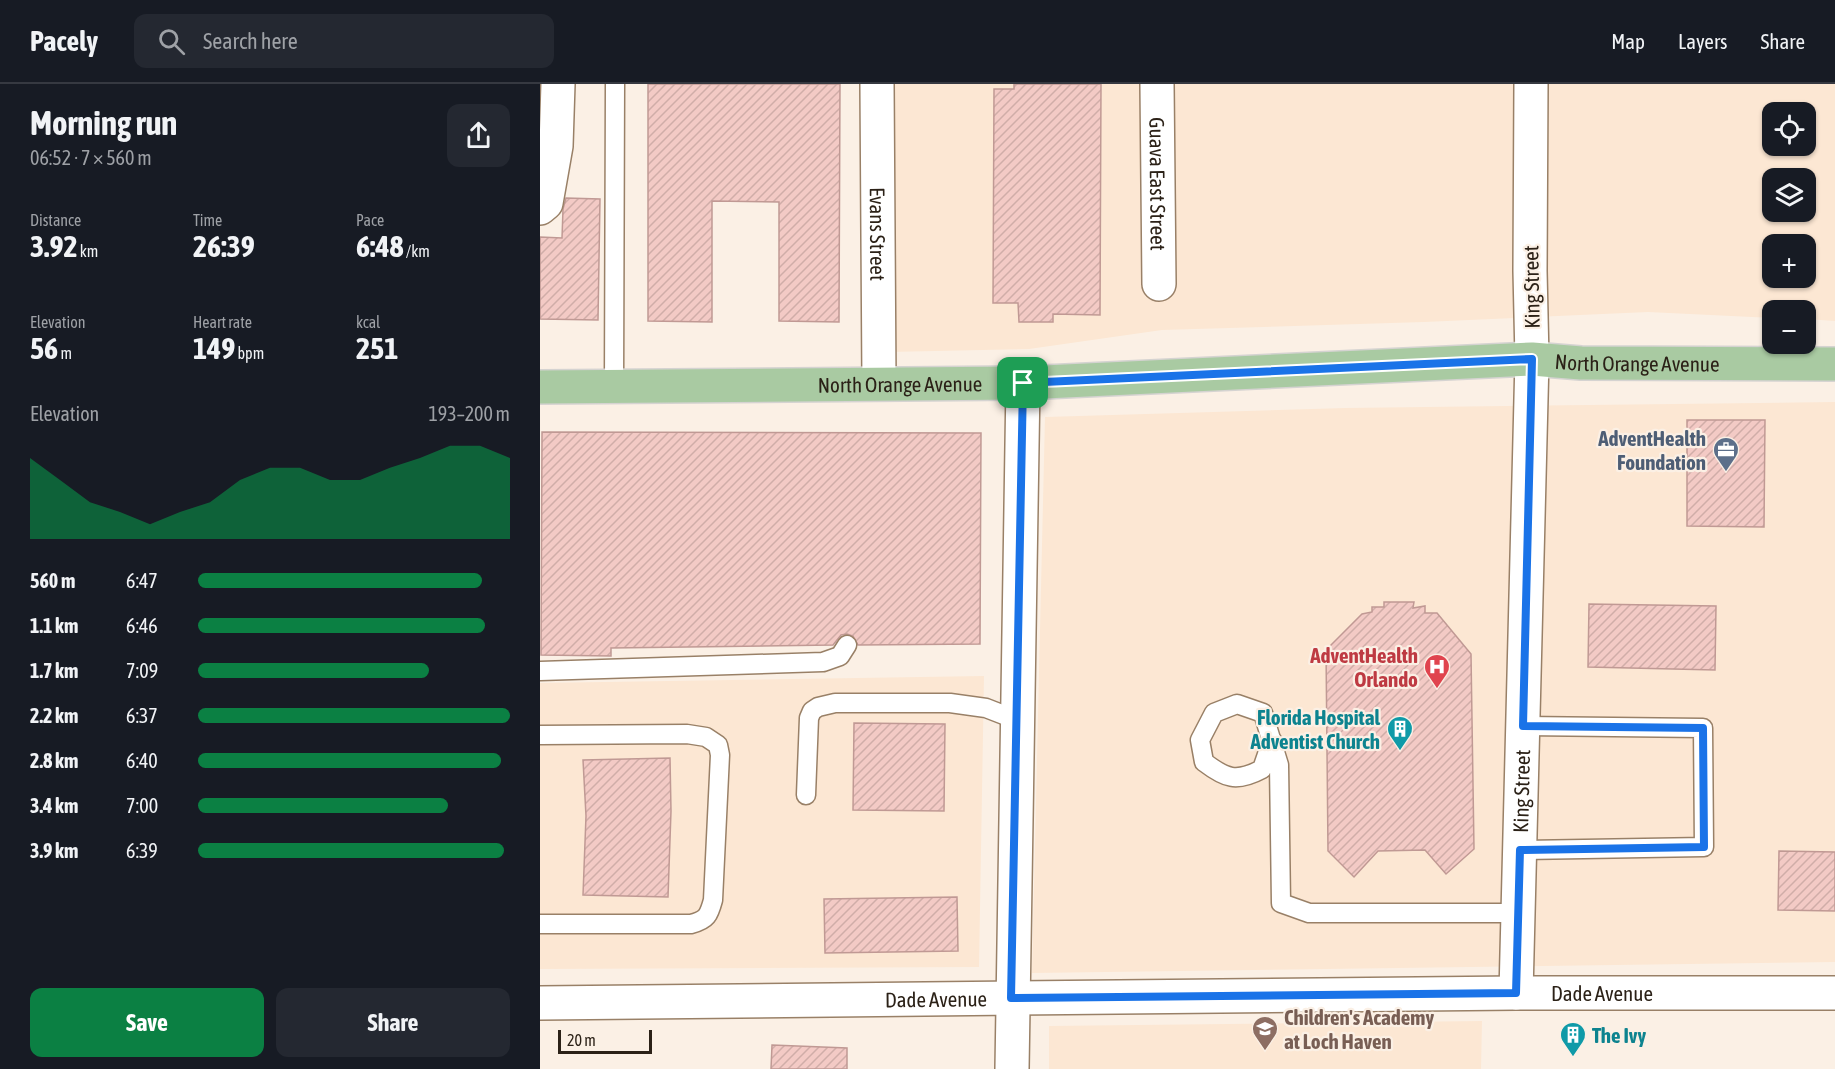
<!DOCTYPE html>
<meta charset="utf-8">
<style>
:root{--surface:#171b24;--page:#242831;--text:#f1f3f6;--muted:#9ea1a6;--line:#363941;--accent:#0b8043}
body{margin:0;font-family:"Asap Condensed",sans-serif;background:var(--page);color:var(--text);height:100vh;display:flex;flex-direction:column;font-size:22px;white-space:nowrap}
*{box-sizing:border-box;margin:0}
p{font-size:20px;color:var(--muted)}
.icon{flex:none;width:33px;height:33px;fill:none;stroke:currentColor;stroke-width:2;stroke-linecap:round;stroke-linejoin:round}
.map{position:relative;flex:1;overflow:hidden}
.details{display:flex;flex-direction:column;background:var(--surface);width:540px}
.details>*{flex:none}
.tools{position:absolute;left:1222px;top:18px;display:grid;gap:12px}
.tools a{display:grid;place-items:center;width:54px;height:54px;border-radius:12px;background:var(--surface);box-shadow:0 2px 4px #0004;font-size:30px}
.scale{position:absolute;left:18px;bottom:15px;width:94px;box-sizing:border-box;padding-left:6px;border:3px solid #2b2117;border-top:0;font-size:16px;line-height:21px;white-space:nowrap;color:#2b2117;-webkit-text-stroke:4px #fbf0e5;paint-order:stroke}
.pin{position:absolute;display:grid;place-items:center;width:51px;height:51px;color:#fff;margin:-26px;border-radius:12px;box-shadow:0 3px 9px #0006}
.round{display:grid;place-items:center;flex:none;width:63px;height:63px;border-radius:12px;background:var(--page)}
.headline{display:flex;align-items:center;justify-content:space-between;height:102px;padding:0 30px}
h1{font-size:33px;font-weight:700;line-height:45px}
.stats{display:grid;grid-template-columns:repeat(3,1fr);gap:9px;height:102px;padding:6px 30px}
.stats div{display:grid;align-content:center}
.stats b{font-size:30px;font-weight:700}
.stats small{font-size:16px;font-weight:400}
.stats p{font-size:16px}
.chart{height:168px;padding:12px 30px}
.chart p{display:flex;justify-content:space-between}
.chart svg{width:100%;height:108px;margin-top:6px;fill:var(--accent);opacity:.7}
.primary-button{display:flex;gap:12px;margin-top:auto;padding:12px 30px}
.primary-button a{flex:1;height:69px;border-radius:12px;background:var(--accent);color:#fff;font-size:24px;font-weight:700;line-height:69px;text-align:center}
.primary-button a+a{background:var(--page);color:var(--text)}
ul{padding:0 30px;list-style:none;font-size:20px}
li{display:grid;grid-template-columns:96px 72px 1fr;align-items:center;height:45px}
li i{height:15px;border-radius:8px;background:var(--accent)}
header{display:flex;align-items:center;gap:36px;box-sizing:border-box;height:84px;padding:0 30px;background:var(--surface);border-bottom:2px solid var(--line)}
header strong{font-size:28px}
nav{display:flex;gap:33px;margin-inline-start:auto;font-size:21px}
.search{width:420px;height:54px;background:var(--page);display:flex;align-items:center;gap:15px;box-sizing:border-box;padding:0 21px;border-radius:12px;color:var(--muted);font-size:22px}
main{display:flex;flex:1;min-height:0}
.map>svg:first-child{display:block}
.built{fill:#fce7d3;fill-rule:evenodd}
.building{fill:url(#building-hatch);stroke:#c09994;stroke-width:1.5}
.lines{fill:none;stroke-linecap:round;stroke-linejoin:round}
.lane-casing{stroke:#998067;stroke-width:21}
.street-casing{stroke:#998067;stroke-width:36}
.primary-casing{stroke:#d5d3d1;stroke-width:36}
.lane{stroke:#fff;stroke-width:18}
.street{stroke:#fff;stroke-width:33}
.primary{stroke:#a9caa2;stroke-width:33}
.route-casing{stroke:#fff;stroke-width:12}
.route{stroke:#1a73e8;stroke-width:8}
.labels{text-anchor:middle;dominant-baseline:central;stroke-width:4.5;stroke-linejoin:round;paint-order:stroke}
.street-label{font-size:21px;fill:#2b2117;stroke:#fbf0e5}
.service-label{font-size:21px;font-weight:bold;fill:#4e5e75;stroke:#fbf0e5;text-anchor:end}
.health-label{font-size:21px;font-weight:bold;fill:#be3a42;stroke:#fbf0e5;text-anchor:end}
.culture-label{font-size:21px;font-weight:bold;fill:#0d838f;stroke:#fbf0e5;text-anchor:end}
.education-label{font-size:21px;font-weight:bold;fill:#785e54;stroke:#fbf0e5;text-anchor:start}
</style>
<header>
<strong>Pacely</strong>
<div class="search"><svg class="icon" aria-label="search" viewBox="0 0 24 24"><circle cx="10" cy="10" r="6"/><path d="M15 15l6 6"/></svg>Search here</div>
<nav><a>Map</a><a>Layers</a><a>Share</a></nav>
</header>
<main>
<section class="details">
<div class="headline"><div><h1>Morning run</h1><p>06:52 · 7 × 560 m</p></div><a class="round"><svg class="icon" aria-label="share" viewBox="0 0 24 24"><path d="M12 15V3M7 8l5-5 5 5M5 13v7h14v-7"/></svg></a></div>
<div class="stats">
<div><p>Distance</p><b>3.92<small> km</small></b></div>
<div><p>Time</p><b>26:39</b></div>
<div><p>Pace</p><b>6:48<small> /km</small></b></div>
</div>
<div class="stats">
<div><p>Elevation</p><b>56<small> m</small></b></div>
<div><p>Heart rate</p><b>149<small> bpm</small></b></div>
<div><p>kcal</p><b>251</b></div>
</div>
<div class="chart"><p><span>Elevation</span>193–200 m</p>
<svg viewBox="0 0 160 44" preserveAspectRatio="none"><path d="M0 44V11L10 20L20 29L30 33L40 38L50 33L60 29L70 20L80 15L90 15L100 20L110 20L120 15L130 11L140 6L150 6L160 11V44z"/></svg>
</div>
<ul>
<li><b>560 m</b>6:47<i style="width:91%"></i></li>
<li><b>1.1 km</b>6:46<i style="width:92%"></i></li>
<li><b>1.7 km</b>7:09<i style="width:74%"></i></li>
<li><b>2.2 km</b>6:37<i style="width:100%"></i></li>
<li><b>2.8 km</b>6:40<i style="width:97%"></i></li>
<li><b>3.4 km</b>7:00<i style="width:80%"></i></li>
<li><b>3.9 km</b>6:39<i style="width:98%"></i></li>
</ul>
<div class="primary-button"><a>Save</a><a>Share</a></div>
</section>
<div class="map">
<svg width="1295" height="985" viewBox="0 0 1295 985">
<defs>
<pattern id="building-hatch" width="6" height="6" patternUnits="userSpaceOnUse" patternTransform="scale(1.5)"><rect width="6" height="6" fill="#f3cac5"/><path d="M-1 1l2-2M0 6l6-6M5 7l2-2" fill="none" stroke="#d0ada8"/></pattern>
</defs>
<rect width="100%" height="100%" fill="#fbf0e5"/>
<!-- built -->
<path class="built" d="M 348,0 L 1295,0 L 1295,237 L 1266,235 L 1266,226 L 1233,226 L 1233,234 L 1108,228 L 884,238 L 622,246 L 489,265 L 348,268 ZM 1233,28 L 1266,28 L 1266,62 L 1233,62 ZM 1233,94 L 1266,94 L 1266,128 L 1233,128 ZM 1233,160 L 1266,160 L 1266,194 L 1233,194 Z
M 1295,318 L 1295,878 L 492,889 L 505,333 L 805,324 Z
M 444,592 L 439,883 L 0,885 L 0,599 Z
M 942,937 L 941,985 L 509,985 L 509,942 Z"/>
<!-- building -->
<path class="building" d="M 108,0 L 300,0 L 299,238 L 239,237 L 239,118 L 172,117 L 172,238 L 108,237 Z
M 474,0 L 561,0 L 560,231 L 513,230 L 513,238 L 479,238 L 478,219 L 453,219 L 454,5 L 474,5 Z
M 26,114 L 60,115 L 58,236 L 0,235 L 0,153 L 22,154 L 23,125 Z
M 1147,336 L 1225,336 L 1224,443 L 1147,442 Z
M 2,348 L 441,349 L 440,560 L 318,561 L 313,552 L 307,550 L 301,551 L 293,561 L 71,564 L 71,572 L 1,571 Z
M 844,518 L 874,518 L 873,524 L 885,522 L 885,529 L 897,529 L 931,570 L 934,765 L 906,790 L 885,766 L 838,767 L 814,793 L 788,767 L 786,566 L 822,530 L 832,528 L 832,523 L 844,523 Z
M 1049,520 L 1176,522 L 1175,586 L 1048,583 Z
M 314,639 L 405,640 L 404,727 L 313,726 Z
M 130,674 L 131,727 L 128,813 L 43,811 L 46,732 L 43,676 Z
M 1239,767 L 1295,768 L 1295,827 L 1238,826 Z
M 417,813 L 418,867 L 285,869 L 284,815 Z
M 232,961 L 307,964 L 307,985 L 231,985 Z"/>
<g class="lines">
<defs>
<path id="lane" d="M 74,302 L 75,0
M 0,587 L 283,578 L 300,572 L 307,561
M 0,651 L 147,650 L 166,653 L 178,661 L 180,671 L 173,816 C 169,831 167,836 151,840 L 0,840
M 732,656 L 722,685 C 696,699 685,694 664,678 L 660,656 L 674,629 L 697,620 L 723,629 L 739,681 L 741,819 L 769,829 L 978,829
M 266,711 L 269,634 L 272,627 L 278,623 L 295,619 L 410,619 L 446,624 L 477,636
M 980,766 L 1164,763 L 1163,644 L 983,642"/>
<g id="street">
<path id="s1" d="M 337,0 L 339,299"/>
<path id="s2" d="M 617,0 L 619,200"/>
<path d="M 0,124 L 6,119 L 16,62 L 18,0"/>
<path id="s3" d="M 976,909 L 992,275 L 990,187 L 991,0"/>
<path id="s4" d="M 0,919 L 976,909 L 1295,909"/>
<path d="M 472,985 L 483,299"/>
</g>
<g id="primary">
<path id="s5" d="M 0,303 L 483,299 L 992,275 L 1041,279 L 1295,280"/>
</g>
</defs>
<!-- lane casing -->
<use href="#lane" class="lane-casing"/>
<!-- street casing -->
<use href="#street" class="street-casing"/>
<!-- primary casing -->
<use href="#primary" class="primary-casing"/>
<!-- lane -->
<use href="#lane" class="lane"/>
<!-- street -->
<use href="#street" class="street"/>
<!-- primary -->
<use href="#primary" class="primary"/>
</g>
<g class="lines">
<defs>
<path id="route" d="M 992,275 L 983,642 L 1163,644 L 1164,763 L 980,766 L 976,909 L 471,914 L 483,299 Z"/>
</defs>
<!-- route casing -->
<use href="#route" class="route-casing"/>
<!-- route -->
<use href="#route" class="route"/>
</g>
<!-- icons -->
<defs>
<symbol id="office-pin" viewBox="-11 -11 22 30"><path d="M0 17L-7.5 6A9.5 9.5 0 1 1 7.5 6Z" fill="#5c6f8a" stroke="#fbf0e5"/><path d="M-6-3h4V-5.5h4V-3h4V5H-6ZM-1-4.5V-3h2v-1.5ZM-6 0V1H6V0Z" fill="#fff"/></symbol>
<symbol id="hospital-pin" viewBox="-11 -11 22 30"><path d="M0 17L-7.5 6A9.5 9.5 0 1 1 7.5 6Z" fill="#e0444e" stroke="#fbf0e5"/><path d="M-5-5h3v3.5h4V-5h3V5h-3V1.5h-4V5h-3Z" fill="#fff"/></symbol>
<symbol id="building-pin" viewBox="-11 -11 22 30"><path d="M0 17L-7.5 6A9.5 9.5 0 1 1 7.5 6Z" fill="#0f9aa8" stroke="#fbf0e5"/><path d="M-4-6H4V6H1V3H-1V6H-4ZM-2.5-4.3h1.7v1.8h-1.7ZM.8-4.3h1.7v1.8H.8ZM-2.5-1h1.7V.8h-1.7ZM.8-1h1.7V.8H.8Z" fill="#fff"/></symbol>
<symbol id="school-pin" viewBox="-11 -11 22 30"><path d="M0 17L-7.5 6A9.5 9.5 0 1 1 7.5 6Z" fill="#8d6e63" stroke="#fbf0e5"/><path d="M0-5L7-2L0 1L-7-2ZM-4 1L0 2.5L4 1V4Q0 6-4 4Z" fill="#fff"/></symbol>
</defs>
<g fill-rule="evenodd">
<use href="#office-pin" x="1171" y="351" width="30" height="40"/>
<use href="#hospital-pin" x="882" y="568" width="30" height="40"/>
<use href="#building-pin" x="845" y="630" width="30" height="40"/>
<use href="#school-pin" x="710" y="930" width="30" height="40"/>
<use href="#building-pin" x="1018" y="936" width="30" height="40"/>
</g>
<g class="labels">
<!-- street labels -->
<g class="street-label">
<text stroke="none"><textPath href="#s2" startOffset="100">Guava East Street</textPath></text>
<text stroke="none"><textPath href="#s1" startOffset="150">Evans Street</textPath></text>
<text transform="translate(991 203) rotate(-91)">King Street</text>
<text stroke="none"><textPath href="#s5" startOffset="1098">North Orange Avenue</textPath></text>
<text stroke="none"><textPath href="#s5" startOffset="360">North Orange Avenue</textPath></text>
<text stroke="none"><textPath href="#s3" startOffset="202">King Street</textPath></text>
<text stroke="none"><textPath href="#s4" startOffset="1062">Dade Avenue</textPath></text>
<text stroke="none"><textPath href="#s4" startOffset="396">Dade Avenue</textPath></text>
</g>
<!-- service labels -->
<g class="service-label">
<text x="1166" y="354">AdventHealth<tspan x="1166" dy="24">Foundation</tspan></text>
</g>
<!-- health labels -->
<g class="health-label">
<text x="878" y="571">AdventHealth<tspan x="878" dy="24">Orlando</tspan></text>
</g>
<!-- culture labels -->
<g class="culture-label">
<text x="840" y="633">Florida Hospital<tspan x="840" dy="24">Adventist Church</tspan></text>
<text x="1052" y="951" text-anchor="start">The Ivy</text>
</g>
<!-- education labels -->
<g class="education-label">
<text x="744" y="933">Children's Academy<tspan x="744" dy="24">at Loch Haven</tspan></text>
</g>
</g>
</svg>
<div class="tools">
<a><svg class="icon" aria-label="locate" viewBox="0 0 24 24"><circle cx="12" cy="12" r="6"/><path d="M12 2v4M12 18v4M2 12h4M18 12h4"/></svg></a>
<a><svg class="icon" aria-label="layers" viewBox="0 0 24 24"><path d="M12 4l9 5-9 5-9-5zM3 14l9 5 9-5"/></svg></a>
<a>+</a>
<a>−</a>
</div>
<div class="scale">20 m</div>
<div class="pin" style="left:483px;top:299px;background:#1e9e55"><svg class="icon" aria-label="arrive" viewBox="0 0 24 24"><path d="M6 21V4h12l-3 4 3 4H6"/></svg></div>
</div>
</main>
